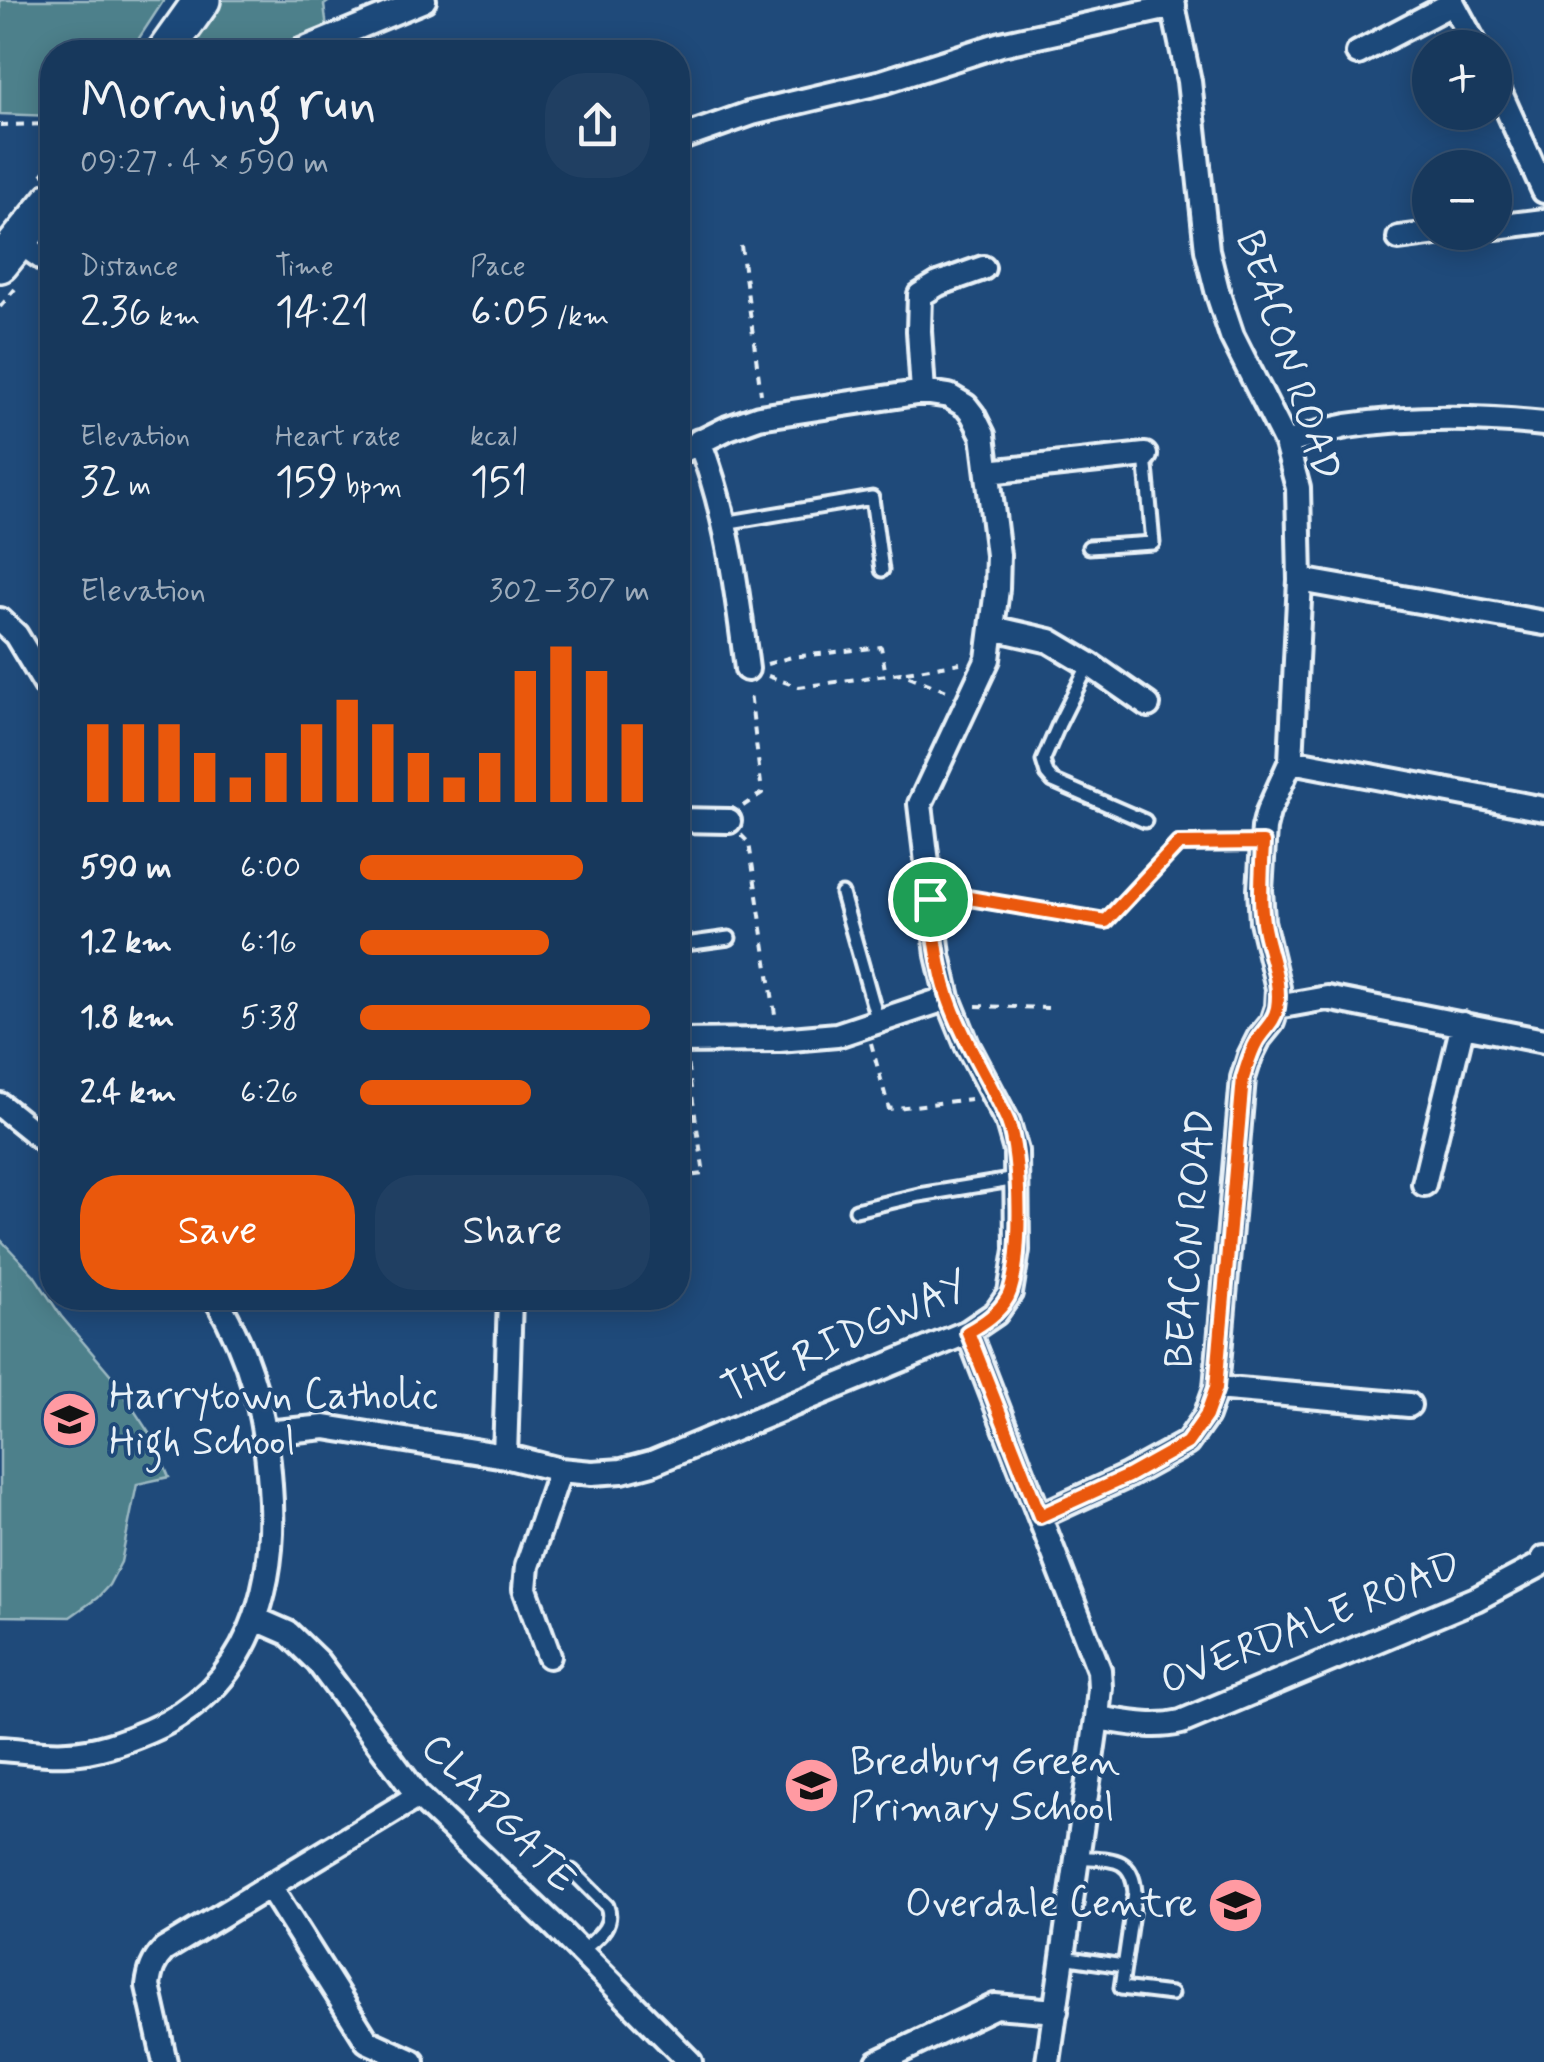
<!DOCTYPE html>
<meta charset="utf-8">
<style>
:root{--surface:#17385c;--page:#203f62;--text:#f1f3f6;--muted:#9eacbb;--line:#365272;--accent:#ea580c}
body{margin:0;font-family:Mynerve,sans-serif;background:var(--page);color:var(--text);height:100vh;display:flex;flex-direction:column;font-size:38px;white-space:nowrap}
*{box-sizing:border-box;margin:0}
p{font-size:32px;color:var(--muted)}
.icon{flex:none;width:55px;height:55px;fill:none;stroke:currentColor;stroke-width:2;stroke-linecap:round;stroke-linejoin:round}
.map{position:relative;flex:1;overflow:hidden}
.drawer{position:absolute;left:40px;top:40px;width:650px;height:1270px;display:flex;flex-direction:column;background:var(--surface);border-radius:40px;box-shadow:0 5px 25px #0003,0 0 0 2px var(--line)}
.drawer>*{flex:none}
.controls{position:absolute;left:1412px;top:30px;display:grid;gap:20px}
.controls a{display:grid;place-items:center;width:100px;height:100px;border-radius:50%;background:var(--surface);box-shadow:0 5px 25px #0003,0 0 0 2px var(--line);font-size:50px}
.pin{position:absolute;display:grid;place-items:center;width:85px;height:85px;color:#fff;margin:-42px;border:5px solid #fff;border-radius:50%;box-shadow:0 2px 10px #0007}
.round{display:grid;place-items:center;flex:none;width:105px;height:105px;border-radius:40px;background:var(--page)}
.summary{display:flex;align-items:center;justify-content:space-between;height:170px;padding:0 40px}
h1{font-size:55px;font-weight:600;line-height:75px}
.metrics{display:grid;grid-template-columns:repeat(3,1fr);gap:15px;height:170px;padding:10px 40px}
.metrics div{display:grid;align-content:center}
.metrics b{font-size:42px;font-weight:600}
.metrics small{font-size:28px;font-weight:400}
.metrics p{font-size:28px}
.chart{height:280px;padding:20px 40px}
.chart p{display:flex;justify-content:space-between}
.chart svg{width:100%;height:180px;margin-top:10px;stroke:var(--accent);stroke-width:6}
.action{display:flex;gap:20px;margin-top:auto;padding:20px 40px}
.action a{flex:1;height:115px;border-radius:40px;background:var(--accent);color:#fff;font-size:40px;font-weight:600;line-height:115px;text-align:center}
.action a+a{background:var(--page);color:var(--text)}
ul{padding:0 40px;list-style:none;font-size:32px}
li{display:grid;grid-template-columns:160px 120px 1fr;align-items:center;height:75px}
li i{height:25px;border-radius:12px;background:var(--accent)}
.map>svg:first-child{display:block}
.green{fill:#4e808b;stroke:#9bb8c2;stroke-width:2.5}
.lines{fill:none;stroke-linecap:round;stroke-linejoin:round}
.lane-casing{stroke:#e8f1f8;stroke-width:19}
.street-casing{stroke:#e8f1f8;stroke-width:30}
.primary-casing{stroke:#e8f1f8;stroke-width:42}
.path{stroke:#e8f1f8;stroke-width:4;stroke-dasharray:8 8;stroke-linecap:butt}
.lane{stroke:#1f4a7a;stroke-width:11}
.street{stroke:#1f4a7a;stroke-width:22}
.primary{stroke:#1f4a7a;stroke-width:35}
.route-casing{stroke:#fff;stroke-width:20}
.route{stroke:#ea580c;stroke-width:12}
.labels{text-anchor:middle;dominant-baseline:central;stroke-width:8;stroke-linejoin:round;paint-order:stroke}
.street-label{font-size:40px;fill:#e8f1f8;stroke:#1f4a7a}
.poi-label{font-size:40px;fill:#e8f1f8;stroke:#1f4a7a;text-anchor:start}
</style>
<div class="map">
<svg width="1544" height="2062" viewBox="0 0 1544 2062">
<rect width="100%" height="100%" fill="#1f4a7a"/>
<filter id="ink" filterUnits="userSpaceOnUse"><feTurbulence type="fractalNoise" baseFrequency=".01" numOctaves="2"/><feDisplacementMap in="SourceGraphic" scale="20" xChannelSelector="R" yChannelSelector="G"/><feConvolveMatrix kernelMatrix="1 2 1 2 8 2 1 2 1" color-interpolation-filters="sRGB"/></filter>
<g filter="url(#ink)">
<!-- green -->
<path class="green" d="M 0,0 L 164,0 L 130,52 L 52,52 L 52,116 L 0,114 Z
M 219,0 L 331,0 L 324,5 L 327,28 L 265,52 L 180,52 Z
M 0,1239 L 34,1275 L 61,1316 L 111,1375 L 153,1439 L 169,1477 L 137,1484 L 121,1562 L 109,1585 L 97,1598 L 70,1617 L 0,1616 Z"/>
<g class="lines">
<defs>
<path id="lane" d="M 724,523 L 872,498 L 882,570
M 1089,547 L 1153,543 L 1145,455
M 1089,664 L 1059,724 L 1043,761 L 1047,774 L 1053,781 L 1145,821
M 842,894 L 878,1022
M 678,945 L 729,938
M 856,1210 L 919,1195 L 1017,1179
M 1076,1857 C 1108,1860 1132,1854 1135,1892 L 1121,1988 L 1171,1994
M 572,1871 L 607,1906 C 615,1927 595,1939 581,1952
M 1063,1957 L 1123,1966"/>
<path id="street" d="M 1451,0 L 1477,48
M 298,52 L 424,0
M 1358,53 L 1453,3
M 1495,82 L 1544,191
M 678,139 L 752,113 L 882,82 L 1001,44 L 1174,6
M 1495,227 L 1544,221
M 1399,238 L 1445,232
M 19,242 L 52,265
M 923,392 L 919,331 L 920,295 L 938,284 L 983,268
M 699,441 C 728,514 737,591 747,669
M 1286,443 C 1306,437 1326,430 1347,426 C 1413,416 1478,417 1544,424
M 988,472 L 1145,455
M 1300,580 L 1544,623
M 0,620 L 16,635 L 46,685
M 993,628 L 1050,641 L 1092,666 L 1148,705
M 1291,761 L 1544,809
M 678,820 L 729,821
M 1277,1007 L 1327,998 L 1544,1041
M 678,1041 L 779,1040 L 837,1035 L 948,998
M 0,1105 L 52,1147
M 1424,1184 L 1463,1024
M 968,1332 L 1099,1670 L 1100,1687 L 1097,1718 L 1048,2062
M 1216,1388 L 1409,1405
M 266,1433 L 325,1427 L 505,1456 L 560,1470 L 592,1473 L 622,1471 L 652,1463 L 968,1332 L 996,1313 L 1010,1293 L 1017,1250 L 1016,1151 L 1008,1123 L 967,1045 L 948,998 L 938,955 L 920,804 L 988,659 L 997,589 L 998,555 L 983,435 L 973,415 L 966,406 L 949,396 L 923,392 L 759,417 L 728,428 L 678,453
M 505,1456 L 510,1298
M 1040,1516 L 1127,1476 L 1187,1443 L 1206,1416 L 1216,1388 L 1243,1078 L 1250,1056 L 1259,1038 L 1272,1022 L 1277,1007 L 1278,988 L 1262,921 L 1260,890 L 1264,828 L 1268,812 L 1291,761 L 1300,580 L 1298,488 L 1286,443 L 1232,336 L 1218,294 L 1207,250 L 1189,81 L 1172,0
M 256,1619 L 288,1633 L 318,1662 L 418,1796 L 555,1926 L 690,2062
M 549,1656 L 525,1589 L 527,1566 L 560,1470
M 1097,1718 C 1126,1722 1152,1729 1181,1722 L 1476,1599 L 1540,1565 L 1544,1558
M 0,1749 C 22,1750 46,1755 68,1753 C 96,1752 123,1742 149,1731 C 250,1688 278,1587 270,1485 C 265,1414 252,1360 216,1298
M 270,1887 L 367,2041 L 413,2062
M 165,2062 L 148,1986 C 150,1971 153,1961 164,1950 L 418,1796
M 878,2062 L 995,2006 L 1056,2011"/>
<path id="primary" d="M 165,52 L 202,0
M 0,264 L 52,200"/>
</defs>
<!-- lane casing -->
<use href="#lane" class="lane-casing"/>
<!-- street casing -->
<use href="#street" class="street-casing"/>
<!-- primary casing -->
<use href="#primary" class="primary-casing"/>
<!-- path -->
<path class="path" d="M 0,125 L 52,124
M 42,175 L 52,164
M 741,246 L 761,394
M 0,307 L 15,289
M 767,664 L 792,657 L 881,647 L 886,675
M 906,672 L 960,663
M 768,676 L 799,687 L 901,673 L 952,693
M 743,806 L 762,793 L 750,692
M 741,835 L 749,843 L 776,1021
M 950,895 L 1106,921 L 1175,849 L 1177,843 L 1243,843
M 976,1006 L 1052,1008
M 871,1043 L 889,1109 L 971,1099
M 678,1177 L 704,1174 L 687,1062"/>
<!-- lane -->
<use href="#lane" class="lane"/>
<!-- street -->
<use href="#street" class="street"/>
<!-- primary -->
<use href="#primary" class="primary"/>
</g>
</g>
<g class="lines" filter="url(#ink)">
<defs>
<path id="route" d="M 1263,843 C 1262,869 1259,896 1263,922 C 1267,950 1282,979 1277,1008 C 1274,1023 1264,1029 1257,1041 C 1250,1053 1247,1066 1243,1078 L 1216,1388 L 1206,1416 L 1187,1443 L 1128,1476 L 1040,1516 L 968,1332 C 984,1323 999,1313 1008,1297 C 1023,1266 1021,1154 1008,1122 C 991,1082 966,1046 951,1005 C 938,972 935,934 930,899 L 951,895 L 1106,921 L 1178,844 Z"/>
</defs>
<!-- route casing -->
<use href="#route" class="route-casing"/>
<!-- route -->
<use href="#route" class="route"/>
</g>
<!-- icons -->
<defs>
<symbol id="school-disc" viewBox="-11 -11 22 22"><circle r="9.5" fill="#ff9aa2" stroke="#1f4a7a"/><path d="M0-5L7-2L0 1L-7-2ZM-4 1L0 2.5L4 1V4Q0 6-4 4Z" fill="#111"/></symbol>
</defs>
<g fill-rule="evenodd">
<use href="#school-disc" x="38" y="1388" width="63" height="63"/>
<use href="#school-disc" x="780" y="1754" width="63" height="63"/>
<use href="#school-disc" x="1204" y="1874" width="63" height="63"/>
</g>
<g class="labels">
<!-- street labels -->
<g class="street-label">
<text transform="translate(1287 356) rotate(72)">BEACON ROAD</text>
<text transform="translate(1191 1239) rotate(-85)">BEACON ROAD</text>
<text transform="translate(846 1338) rotate(-24)">THE RIDGWAY</text>
<text transform="translate(1311 1624) rotate(-22)">OVERDALE ROAD</text>
<text transform="translate(498 1814) rotate(46)">CLAPGATE</text>
</g>
<!-- poi labels -->
<g class="poi-label">
<text x="109" y="1397">Harrytown Catholic<tspan x="109" dy="46">High School</tspan></text>
<text x="850" y="1763">Bredbury Green<tspan x="850" dy="46">Primary School</tspan></text>
<text x="1197" y="1905" text-anchor="end">Overdale Centre</text>
</g>
</g>
</svg>
<div class="controls">
<a>+</a>
<a>−</a>
</div>
<div class="pin" style="left:930px;top:899px;background:#1e9e55"><svg class="icon" aria-label="arrive" viewBox="0 0 24 24"><path d="M6 21V4h12l-3 4 3 4H6"/></svg></div>
<section class="drawer">
<div class="summary"><div><h1>Morning run</h1><p>09:27 · 4 × 590 m</p></div><a class="round"><svg class="icon" aria-label="share" viewBox="0 0 24 24"><path d="M12 15V3M7 8l5-5 5 5M5 13v7h14v-7"/></svg></a></div>
<div class="metrics">
<div><p>Distance</p><b>2.36<small> km</small></b></div>
<div><p>Time</p><b>14:21</b></div>
<div><p>Pace</p><b>6:05<small> /km</small></b></div>
</div>
<div class="metrics">
<div><p>Elevation</p><b>32<small> m</small></b></div>
<div><p>Heart rate</p><b>159<small> bpm</small></b></div>
<div><p>kcal</p><b>151</b></div>
</div>
<div class="chart"><p><span>Elevation</span>302–307 m</p>
<svg viewBox="0 0 160 44" preserveAspectRatio="none"><path d="M5 44V25M15 44V25M25 44V25M35 44V32M45 44V38M55 44V32M65 44V25M75 44V19M85 44V25M95 44V32M105 44V38M115 44V32M125 44V12M135 44V6M145 44V12M155 44V25"/></svg>
</div>
<ul>
<li><b>590 m</b>6:00<i style="width:77%"></i></li>
<li><b>1.2 km</b>6:16<i style="width:65%"></i></li>
<li><b>1.8 km</b>5:38<i style="width:100%"></i></li>
<li><b>2.4 km</b>6:26<i style="width:59%"></i></li>
</ul>
<div class="action"><a>Save</a><a>Share</a></div>
</section>
</div>
